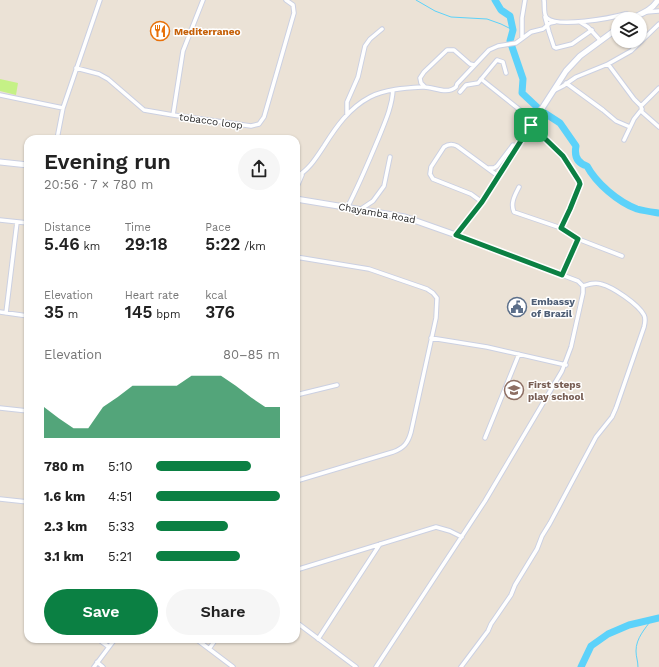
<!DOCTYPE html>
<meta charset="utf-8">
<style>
:root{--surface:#fff;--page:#f6f6f6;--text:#222;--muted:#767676;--accent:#0b8043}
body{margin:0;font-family:"Work Sans",sans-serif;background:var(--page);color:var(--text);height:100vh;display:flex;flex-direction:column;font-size:15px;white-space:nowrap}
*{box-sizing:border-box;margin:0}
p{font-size:13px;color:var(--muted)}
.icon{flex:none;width:22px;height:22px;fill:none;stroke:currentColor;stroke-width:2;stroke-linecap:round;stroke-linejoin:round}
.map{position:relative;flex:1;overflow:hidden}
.panel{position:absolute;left:24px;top:135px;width:276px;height:508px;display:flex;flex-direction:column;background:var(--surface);border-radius:12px;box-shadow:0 1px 3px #0004}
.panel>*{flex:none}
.tools{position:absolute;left:611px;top:12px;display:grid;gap:8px}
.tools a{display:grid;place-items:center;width:36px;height:36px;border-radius:50%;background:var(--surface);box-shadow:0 1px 3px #0004;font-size:20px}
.pin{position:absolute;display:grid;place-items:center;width:34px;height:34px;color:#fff;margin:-17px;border-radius:8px;box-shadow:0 2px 6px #0006}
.round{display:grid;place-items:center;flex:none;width:42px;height:42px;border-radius:21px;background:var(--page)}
.overview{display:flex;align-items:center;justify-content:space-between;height:68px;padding:0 20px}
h1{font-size:22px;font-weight:600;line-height:30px}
.stats{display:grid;grid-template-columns:repeat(3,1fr);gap:6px;height:68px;padding:4px 20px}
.stats div{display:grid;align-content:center}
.stats b{font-size:17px;font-weight:600}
.stats small{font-size:11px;font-weight:400}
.stats p{font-size:11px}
.chart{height:112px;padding:8px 20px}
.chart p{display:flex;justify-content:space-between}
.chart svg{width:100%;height:72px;margin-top:4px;fill:var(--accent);opacity:.7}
.button{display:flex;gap:8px;margin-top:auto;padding:8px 20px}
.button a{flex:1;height:46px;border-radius:24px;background:var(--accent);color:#fff;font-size:16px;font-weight:600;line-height:46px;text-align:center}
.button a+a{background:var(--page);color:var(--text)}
ul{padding:0 20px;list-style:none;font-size:13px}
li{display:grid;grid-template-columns:64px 48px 1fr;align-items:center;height:30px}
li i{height:10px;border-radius:5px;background:var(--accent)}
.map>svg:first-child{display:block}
.pitch{fill:#c5f186}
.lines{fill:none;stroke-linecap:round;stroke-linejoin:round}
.stream{stroke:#5cd2fa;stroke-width:1}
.river{stroke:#5cd2fa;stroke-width:7}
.street-casing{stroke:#cbd0e2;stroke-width:5.5}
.secondary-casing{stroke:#cbd0e2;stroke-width:7}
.street{stroke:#fff;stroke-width:3.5}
.secondary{stroke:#fff;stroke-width:5}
.route-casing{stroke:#fff;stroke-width:8}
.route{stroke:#0b8043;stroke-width:5}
.labels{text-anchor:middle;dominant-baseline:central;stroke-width:3;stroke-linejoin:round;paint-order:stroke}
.food-label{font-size:10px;font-weight:bold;fill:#c56008;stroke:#fff;text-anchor:start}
.street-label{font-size:10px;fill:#272727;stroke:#fff}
.service-label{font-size:10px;font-weight:bold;fill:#4e5e75;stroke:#fff;text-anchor:start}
.education-label{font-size:10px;font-weight:bold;fill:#785e54;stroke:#fff;text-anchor:start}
</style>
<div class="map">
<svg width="659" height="667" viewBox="0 0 659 667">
<rect width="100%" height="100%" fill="#ebe2d6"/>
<!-- pitch -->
<path class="pitch" d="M 0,79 L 18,83 L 16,95 L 0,91 Z"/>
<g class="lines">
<!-- stream -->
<path class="stream" d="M 416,0 L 435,11 L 451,17 L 487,19 L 501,24 L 513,30
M 638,667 C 638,661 636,657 636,651 C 636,638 645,629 652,619"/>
<!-- river -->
<path class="river" d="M 495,0 L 501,10 L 510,16 L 513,30 L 510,41 L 523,79 L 522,93 L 538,108
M 543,112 L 560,123 L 576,146 C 574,156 577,163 587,166 C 596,183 618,202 637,209 C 644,211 652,212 659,213
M 581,667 L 591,646 L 608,634 L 629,625 L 659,618"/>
<defs>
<path id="street" d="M 203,0 L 183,51 L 173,115 L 251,126 L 259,124 L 264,117 L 294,13 L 293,5 L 286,0
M 544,0 C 545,5 543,15 547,18 C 558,28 611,18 625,14 L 627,14 L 632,19
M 646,12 L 659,11
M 545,17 L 549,32 L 554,47 L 556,48 L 572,44 L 592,30
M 580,22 L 588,27 L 600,40
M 522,38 L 522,18 L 525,0
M 608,64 L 634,99 L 641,106 L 642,112 L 659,127
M 76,68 L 99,74 L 108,79 L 144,110 L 173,115
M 481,79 L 534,121
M 566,83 L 603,110 L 616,121 L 630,127
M 425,87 L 421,83 L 420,78 L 424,72 L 447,50 L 454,50 L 470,64 L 474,65
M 555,90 L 563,86 L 576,77 L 608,64 L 631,51 L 659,24
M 460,92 L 466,85 L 478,83 L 497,60 L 503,62 L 506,73
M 0,95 L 63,108
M 641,106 L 659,88
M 347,115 L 347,102 L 358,77 L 365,46 L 370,39 L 382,29
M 531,125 C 542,136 580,170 579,185 C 578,196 566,218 561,228
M 57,139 L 63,108 L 100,0
M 624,140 L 634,119 L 642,109
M 489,168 L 494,168 L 497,166 L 513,145 L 518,147
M 296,177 C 309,170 316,158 324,146 C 336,127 349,108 370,97 C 385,89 407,88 424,87 C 434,87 447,95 456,87 L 457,84 L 489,50 L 498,46 L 516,43 L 531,32 L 543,29 L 550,23 L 555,22
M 519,187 C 515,195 510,203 514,212 L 561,228 L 578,239 L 622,256
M 296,189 L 302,175
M 482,202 L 471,194 L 433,179 L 430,174 L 431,167 L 444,147 C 448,144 453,144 457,146 L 498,176
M 347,208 C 359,185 369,161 379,137 C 385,122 392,107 393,90
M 361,209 L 373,201 L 384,186 L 390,157
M 0,220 L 28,223
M 296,257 L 369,269 L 427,289 L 433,293 L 437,298 L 436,318 L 411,432 C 408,443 404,448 393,452 L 296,481
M 563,275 L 578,239
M 0,312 L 28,316
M 6,313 L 17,222
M 431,338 L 487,347 L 566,365
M 296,395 L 337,385
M 0,408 L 28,411
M 485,438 L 519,354
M 0,499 L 28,502
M 296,570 L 436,527 L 450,531 L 462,537
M 296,622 L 356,667
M 98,639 L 109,647
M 196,639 L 233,667
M 318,639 L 380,544
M 209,649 L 216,639
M 97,662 L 103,667
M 94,667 L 115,639
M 376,667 L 485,501 L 562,371 L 571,347 L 583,293 L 583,286 L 578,281 L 456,235
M 461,667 L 488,631 L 491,624 L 511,595 L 515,585 L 537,549 L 542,536 L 550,523 L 596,437 L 612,417 L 616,408 L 644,327 C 645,323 646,319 644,315 C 638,304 613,287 601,284 C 595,282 589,284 583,286"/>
<path id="secondary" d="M 631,19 C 642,13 651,11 658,0
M 0,162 L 28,165
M 296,199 L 405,217 L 456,235 L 482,202 L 566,71 L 580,56 L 618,28"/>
</defs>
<!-- street casing -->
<use href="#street" class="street-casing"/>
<!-- secondary casing -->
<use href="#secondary" class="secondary-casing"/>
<!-- street -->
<use href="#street" class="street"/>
<!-- secondary -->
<use href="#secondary" class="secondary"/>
</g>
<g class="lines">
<defs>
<path id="route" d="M 531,125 L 563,156 L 579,181 L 580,184 L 570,209 L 561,228 L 578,239 L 562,275 L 456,235 L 482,202 Z"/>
</defs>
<!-- route casing -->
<use href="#route" class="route-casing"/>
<!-- route -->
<use href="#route" class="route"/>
</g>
<!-- icons -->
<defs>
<symbol id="restaurant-ring" viewBox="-11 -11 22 22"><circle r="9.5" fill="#fff" stroke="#e8710a" stroke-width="1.5"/><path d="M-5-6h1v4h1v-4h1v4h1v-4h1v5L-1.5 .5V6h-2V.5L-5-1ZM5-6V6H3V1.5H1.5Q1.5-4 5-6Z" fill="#e8710a"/></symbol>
<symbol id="civic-ring" viewBox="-11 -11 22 22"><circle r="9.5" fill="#fff" stroke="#5c6f8a" stroke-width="1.5"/><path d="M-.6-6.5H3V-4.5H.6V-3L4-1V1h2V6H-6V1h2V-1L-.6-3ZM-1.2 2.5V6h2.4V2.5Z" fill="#5c6f8a"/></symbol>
<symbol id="school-ring" viewBox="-11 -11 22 22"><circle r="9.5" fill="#fff" stroke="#8d6e63" stroke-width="1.5"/><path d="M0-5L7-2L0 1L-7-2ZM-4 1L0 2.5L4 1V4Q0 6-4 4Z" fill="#8d6e63"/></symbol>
</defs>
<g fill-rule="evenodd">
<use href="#restaurant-ring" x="149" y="20" width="22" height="22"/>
<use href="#civic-ring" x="506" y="296" width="22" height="22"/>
<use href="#school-ring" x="503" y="379" width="22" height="22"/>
</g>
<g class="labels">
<!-- food labels -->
<g class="food-label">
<text x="174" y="31">Mediterraneo</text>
</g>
<!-- street labels -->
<g class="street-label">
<text transform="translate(211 121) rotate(8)">tobacco loop</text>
<text transform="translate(377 213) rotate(10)">Chayamba Road</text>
</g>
<!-- service labels -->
<g class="service-label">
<text x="531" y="301">Embassy<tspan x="531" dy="12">of Brazil</tspan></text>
</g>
<!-- education labels -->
<g class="education-label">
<text x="528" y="384">First steps<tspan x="528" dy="12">play school</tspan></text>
</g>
</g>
</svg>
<div class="tools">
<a><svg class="icon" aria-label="layers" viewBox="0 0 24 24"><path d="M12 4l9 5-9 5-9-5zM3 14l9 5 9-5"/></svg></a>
</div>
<div class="pin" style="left:531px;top:125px;background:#1e9e55"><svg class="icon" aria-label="arrive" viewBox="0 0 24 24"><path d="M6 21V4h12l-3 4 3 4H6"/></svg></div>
<section class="panel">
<div class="overview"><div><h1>Evening run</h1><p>20:56 · 7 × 780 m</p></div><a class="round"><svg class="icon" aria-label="share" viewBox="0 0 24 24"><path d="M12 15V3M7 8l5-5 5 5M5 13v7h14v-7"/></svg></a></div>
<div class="stats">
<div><p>Distance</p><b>5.46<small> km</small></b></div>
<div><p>Time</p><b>29:18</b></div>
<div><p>Pace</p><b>5:22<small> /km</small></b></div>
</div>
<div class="stats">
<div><p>Elevation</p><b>35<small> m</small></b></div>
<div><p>Heart rate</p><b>145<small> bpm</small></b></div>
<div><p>kcal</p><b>376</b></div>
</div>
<div class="chart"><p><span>Elevation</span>80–85 m</p>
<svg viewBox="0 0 160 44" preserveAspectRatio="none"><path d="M0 44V25L10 32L20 38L30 38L40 25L50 19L60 12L70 12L80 12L90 12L100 6L110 6L120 6L130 12L140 19L150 25L160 25V44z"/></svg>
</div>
<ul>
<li><b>780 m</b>5:10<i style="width:77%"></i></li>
<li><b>1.6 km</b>4:51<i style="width:100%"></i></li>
<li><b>2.3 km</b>5:33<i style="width:58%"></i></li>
<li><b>3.1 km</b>5:21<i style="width:68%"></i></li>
</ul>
<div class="button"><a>Save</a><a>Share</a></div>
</section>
</div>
